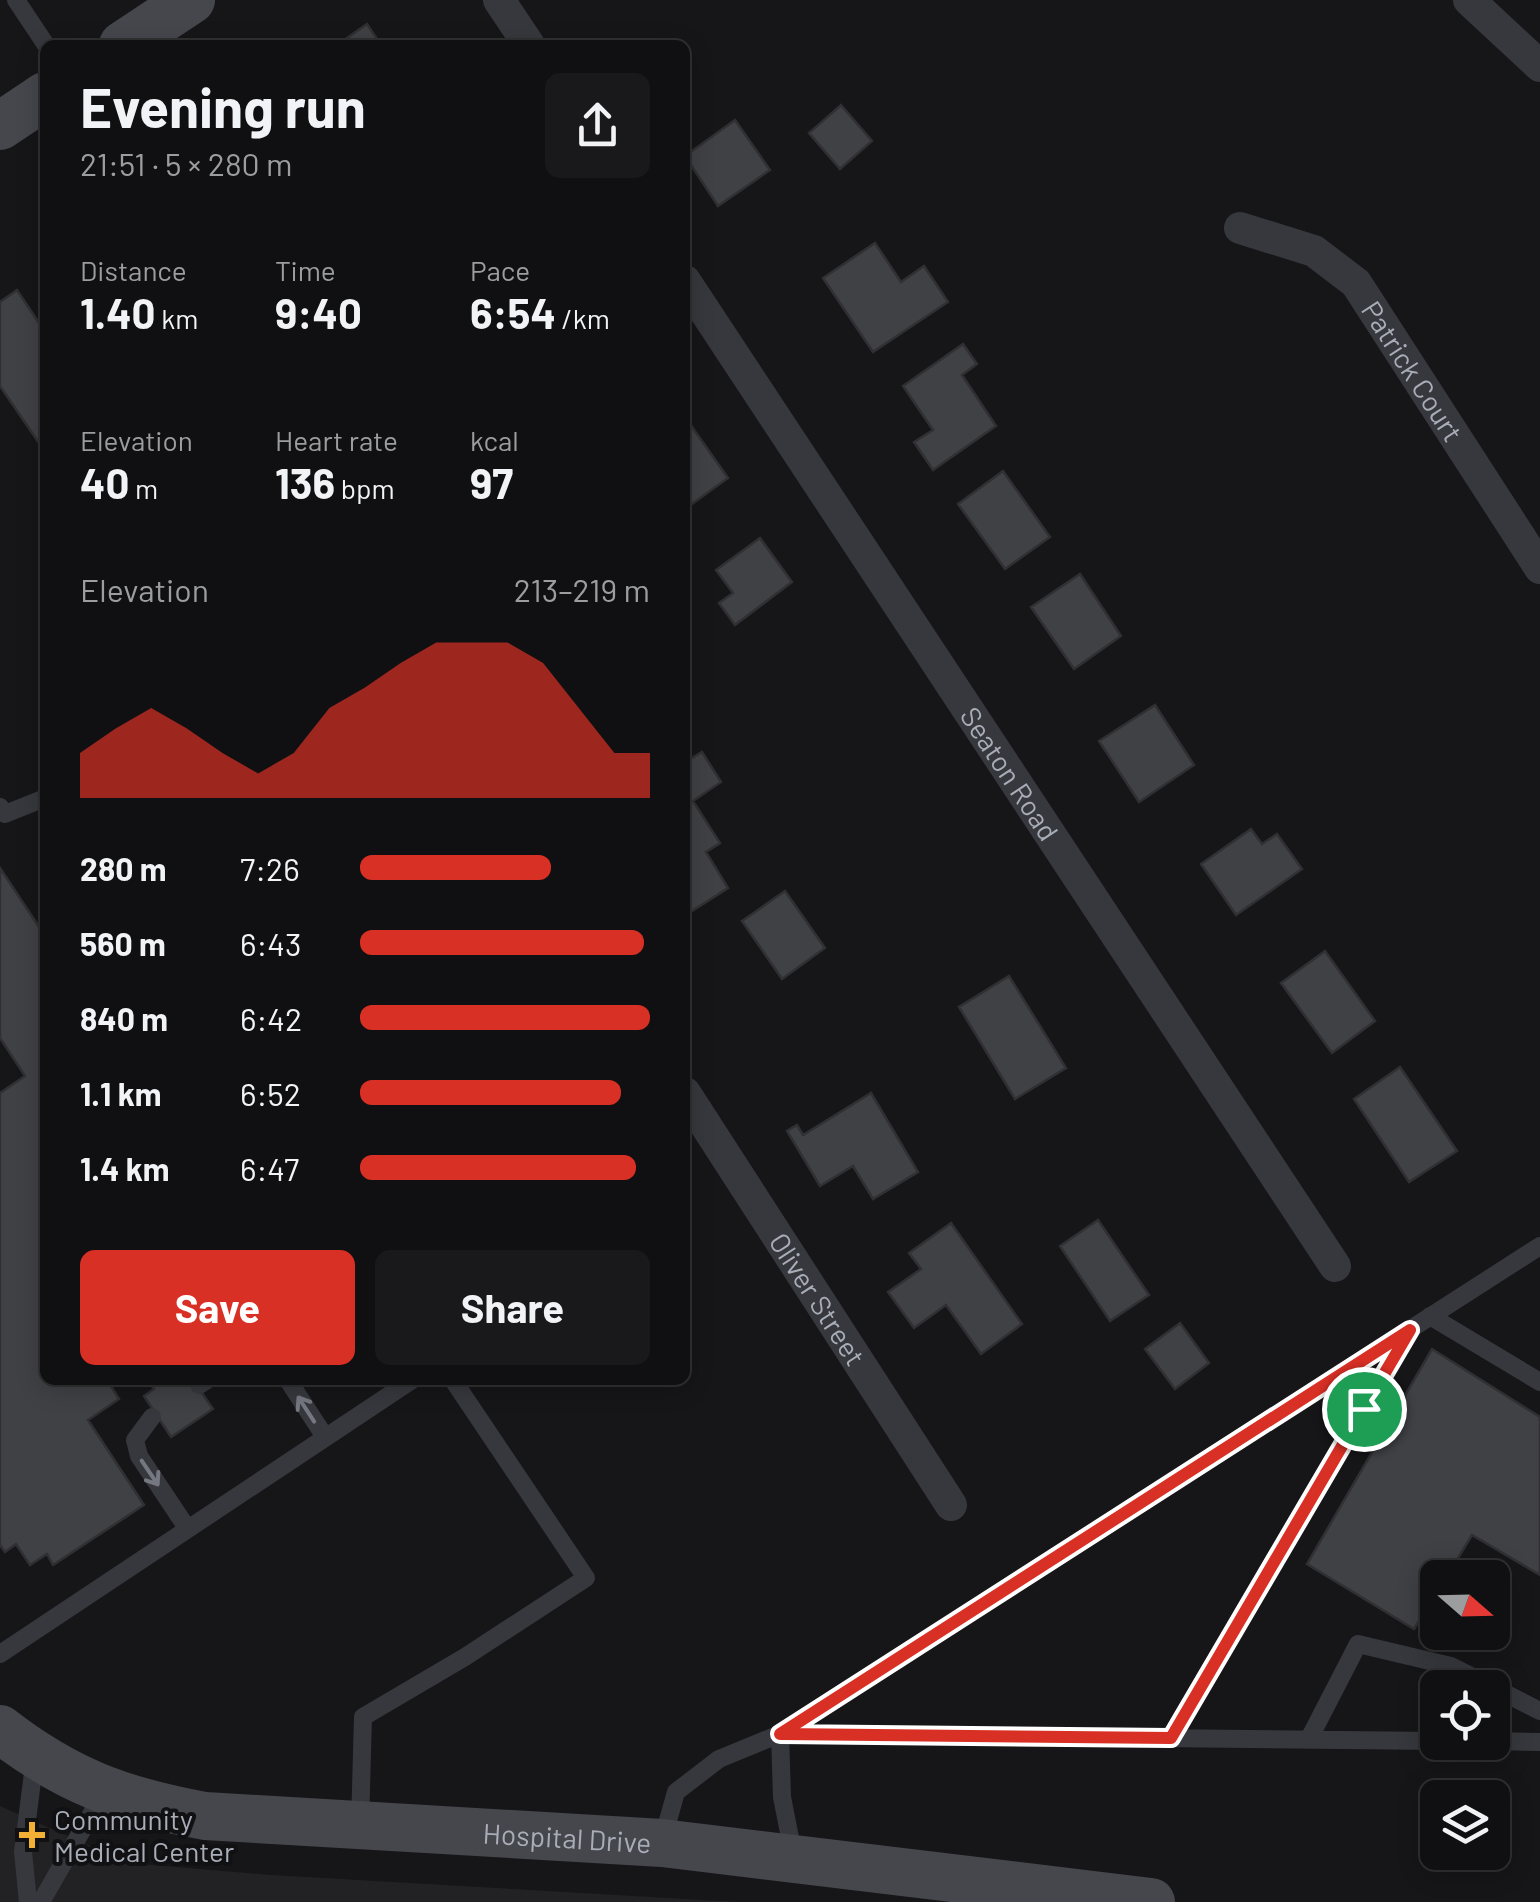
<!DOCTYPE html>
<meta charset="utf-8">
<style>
:root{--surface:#101012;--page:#19191b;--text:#f1f3f6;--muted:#9c9d9f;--line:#303032;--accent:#d93025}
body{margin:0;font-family:Barlow,sans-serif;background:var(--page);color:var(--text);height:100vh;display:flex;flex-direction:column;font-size:38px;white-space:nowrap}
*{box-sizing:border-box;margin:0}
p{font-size:32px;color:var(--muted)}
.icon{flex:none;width:55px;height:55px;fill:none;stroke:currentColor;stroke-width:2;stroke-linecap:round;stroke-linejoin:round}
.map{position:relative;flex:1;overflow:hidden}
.drawer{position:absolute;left:40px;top:40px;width:650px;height:1345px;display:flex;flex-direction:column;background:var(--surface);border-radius:15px;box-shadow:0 5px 25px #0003,0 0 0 2px var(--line)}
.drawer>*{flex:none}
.needle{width:65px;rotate:110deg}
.controls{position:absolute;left:1420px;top:1560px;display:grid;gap:20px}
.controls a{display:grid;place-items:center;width:90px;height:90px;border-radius:15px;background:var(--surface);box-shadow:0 5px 25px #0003,0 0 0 2px var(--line);font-size:50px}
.pin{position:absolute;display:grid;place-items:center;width:85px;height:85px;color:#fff;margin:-42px;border:5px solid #fff;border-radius:50%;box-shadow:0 2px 10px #0007}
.round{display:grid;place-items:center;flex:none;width:105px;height:105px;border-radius:15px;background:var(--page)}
.summary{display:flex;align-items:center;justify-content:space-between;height:170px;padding:0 40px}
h1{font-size:55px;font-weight:700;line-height:75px}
.metrics{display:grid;grid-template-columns:repeat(3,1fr);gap:15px;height:170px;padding:10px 40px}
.metrics div{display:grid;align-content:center}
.metrics b{font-size:42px;font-weight:700}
.metrics small{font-size:28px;font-weight:400}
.metrics p{font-size:28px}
.chart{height:280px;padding:20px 40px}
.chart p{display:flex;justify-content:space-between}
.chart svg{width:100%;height:180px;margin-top:10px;fill:var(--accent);opacity:.7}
.button{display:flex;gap:20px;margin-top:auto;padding:20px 40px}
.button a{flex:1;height:115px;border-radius:15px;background:var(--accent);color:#fff;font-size:40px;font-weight:700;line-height:115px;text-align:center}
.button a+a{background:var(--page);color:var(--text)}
ul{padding:0 40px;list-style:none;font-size:32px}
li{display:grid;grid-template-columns:160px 120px 1fr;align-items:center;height:75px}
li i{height:25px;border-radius:12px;background:var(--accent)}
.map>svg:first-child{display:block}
.built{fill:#222225}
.building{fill:#404145;stroke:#303034;stroke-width:2.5}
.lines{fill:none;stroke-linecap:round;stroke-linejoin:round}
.lane{stroke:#37383d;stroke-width:18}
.street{stroke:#37383d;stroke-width:32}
.secondary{stroke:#45474d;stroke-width:48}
.oneway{stroke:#757881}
.route-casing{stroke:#fff;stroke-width:20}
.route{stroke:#d93025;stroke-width:12}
.poi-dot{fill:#f2b134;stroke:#111113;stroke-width:4}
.labels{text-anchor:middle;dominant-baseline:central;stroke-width:8;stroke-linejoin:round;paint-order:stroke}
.street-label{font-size:28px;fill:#a8adb8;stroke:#111113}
.poi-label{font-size:28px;fill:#a8adb8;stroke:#111113;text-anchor:start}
</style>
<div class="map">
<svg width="1540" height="1902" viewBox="0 0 1540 1902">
<rect width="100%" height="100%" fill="#161618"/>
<!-- built -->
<path class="built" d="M 0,1806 L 129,1863 L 271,1875 L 738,1902 L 0,1902 Z"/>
<!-- building -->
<path class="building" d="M 367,24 L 381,45 L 337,45 Z
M 841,105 L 872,141 L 840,169 L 809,133 Z
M 735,120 L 770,170 L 718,206 L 685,156 Z
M 875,243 L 901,282 L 924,266 L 948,302 L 873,352 L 823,278 Z
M 17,290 L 45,332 L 45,439 L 39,443 L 0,386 L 0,302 Z
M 963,344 L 977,364 L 962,375 L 996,426 L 933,470 L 914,442 L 933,430 L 903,386 Z
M 690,424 L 728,478 L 685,509 L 685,427 Z
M 1003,471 L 1050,537 L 1005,569 L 958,504 Z
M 760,538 L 792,582 L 735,625 L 719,603 L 733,593 L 716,570 Z
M 1080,574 L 1121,636 L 1074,669 L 1031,607 Z
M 1155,705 L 1194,765 L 1139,802 L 1099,741 Z
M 702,752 L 721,782 L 693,801 L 720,843 L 706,852 L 728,888 L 689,913 L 685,906 L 685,762 Z
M 1251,829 L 1262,844 L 1277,834 L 1302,869 L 1236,915 L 1201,864 Z
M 0,868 L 45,936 L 45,1380 L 107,1380 L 119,1399 L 88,1420 L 144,1505 L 53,1565 L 47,1554 L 30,1565 L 16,1544 L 5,1552 L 0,1545 L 0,1093 L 25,1076 L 0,1038 Z
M 785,891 L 825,948 L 782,979 L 742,921 Z
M 1325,951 L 1375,1021 L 1332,1053 L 1281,983 Z
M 1009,976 L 1066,1068 L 1015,1099 L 959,1007 Z
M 1400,1067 L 1457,1151 L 1409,1182 L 1354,1099 Z
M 871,1093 L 918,1172 L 873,1199 L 853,1166 L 820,1186 L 787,1131 L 797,1125 L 803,1135 Z
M 1098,1220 L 1149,1295 L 1110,1321 L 1060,1246 Z
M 951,1223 L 1022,1324 L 981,1354 L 946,1305 L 914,1328 L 888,1292 L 921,1269 L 909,1253 Z
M 1180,1323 L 1209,1363 L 1175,1389 L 1145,1349 Z
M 1432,1349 L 1540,1417 L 1540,1575 L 1472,1535 L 1446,1578 L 1438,1578 L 1438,1591 L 1414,1629 L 1307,1564 Z
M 148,1380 L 193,1380 L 213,1409 L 171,1437 L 144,1396 L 154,1389 Z"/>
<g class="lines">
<!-- lane -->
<path class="lane" d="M 16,0 L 46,45
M 0,807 L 5,814 L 45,798
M 1430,1316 L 1540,1382
M 288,1380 L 325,1437
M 199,1385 L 207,1380
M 152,1417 L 135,1440 L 139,1456 L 187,1528
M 0,1654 L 412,1380
M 1171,1738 L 1408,1333
M 1309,1739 L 1358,1644 L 1451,1666 L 1540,1711
M 1492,1741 L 1540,1742
M 360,1825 L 363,1717 L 465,1657 L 586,1578 L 453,1380
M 662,1842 L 676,1792 L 719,1759 L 780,1734 L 1438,1741
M 794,1858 L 782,1797 L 780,1734 L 1540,1246
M 28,1902 L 23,1852 L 35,1757
M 41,1902 L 104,1792"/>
<!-- street -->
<g class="street">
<path d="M 499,0 L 529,45"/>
<path d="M 1469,0 L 1540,66"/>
<path id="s1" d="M 1240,228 L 1314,251 L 1356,283 L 1540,568"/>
<path id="s2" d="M 685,281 L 1335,1266"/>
<path id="s3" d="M 685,1093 L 951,1505"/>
</g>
<!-- secondary -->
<g class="secondary">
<path d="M 123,45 L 191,0"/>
<path d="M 0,126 L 45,96"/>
<path id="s4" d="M 0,1729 C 67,1781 122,1801 205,1816 L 662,1843 L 1151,1902"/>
</g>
</g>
<!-- one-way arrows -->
<defs><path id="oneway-shaft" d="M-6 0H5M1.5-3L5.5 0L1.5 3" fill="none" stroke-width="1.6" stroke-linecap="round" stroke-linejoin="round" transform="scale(2.5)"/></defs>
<g class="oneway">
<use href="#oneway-shaft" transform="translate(306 1409) rotate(-123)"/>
<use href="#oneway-shaft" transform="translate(150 1473) rotate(56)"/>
</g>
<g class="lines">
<defs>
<path id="route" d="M 1410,1330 L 1171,1738 L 780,1734 Z"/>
</defs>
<!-- route casing -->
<use href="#route" class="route-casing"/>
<!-- route -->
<use href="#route" class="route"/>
</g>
<!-- markers -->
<path class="poi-dot" d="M27 1820h10v10h10v10h-10v10h-10v-10h-10v-10h10z"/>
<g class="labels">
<!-- street labels -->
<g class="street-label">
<text stroke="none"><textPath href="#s1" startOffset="235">Patrick Court</textPath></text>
<text stroke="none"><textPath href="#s2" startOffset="590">Seaton Road</textPath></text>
<text stroke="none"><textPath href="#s3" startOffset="245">Oliver Street</textPath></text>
<text stroke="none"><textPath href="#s4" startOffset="588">Hospital Drive</textPath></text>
</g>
<!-- poi labels -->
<g class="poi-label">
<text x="54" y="1819">Community<tspan x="54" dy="32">Medical Center</tspan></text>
</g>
</g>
</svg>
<div class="controls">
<a><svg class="needle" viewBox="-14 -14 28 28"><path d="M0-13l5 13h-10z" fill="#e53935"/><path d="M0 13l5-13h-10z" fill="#9c9d9f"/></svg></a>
<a><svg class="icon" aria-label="locate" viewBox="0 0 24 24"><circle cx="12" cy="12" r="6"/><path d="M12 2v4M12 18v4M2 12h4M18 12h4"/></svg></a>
<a><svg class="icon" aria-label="layers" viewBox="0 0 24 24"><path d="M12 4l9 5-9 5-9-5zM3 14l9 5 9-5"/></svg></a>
</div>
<div class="pin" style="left:1364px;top:1409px;background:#1e9e55"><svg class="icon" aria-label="arrive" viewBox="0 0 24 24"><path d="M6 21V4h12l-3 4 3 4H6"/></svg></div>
<section class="drawer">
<div class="summary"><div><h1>Evening run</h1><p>21:51 · 5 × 280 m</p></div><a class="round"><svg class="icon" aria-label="share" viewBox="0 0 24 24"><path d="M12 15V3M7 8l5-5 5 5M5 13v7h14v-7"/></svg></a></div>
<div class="metrics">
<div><p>Distance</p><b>1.40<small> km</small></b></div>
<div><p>Time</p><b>9:40</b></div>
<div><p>Pace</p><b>6:54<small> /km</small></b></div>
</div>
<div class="metrics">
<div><p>Elevation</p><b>40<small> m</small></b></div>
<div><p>Heart rate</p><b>136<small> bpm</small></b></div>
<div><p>kcal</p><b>97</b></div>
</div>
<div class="chart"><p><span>Elevation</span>213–219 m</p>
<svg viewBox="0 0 160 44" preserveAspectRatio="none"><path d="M0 44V33L10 27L20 22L30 27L40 33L50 38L60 33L70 22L80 17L90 11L100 6L110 6L120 6L130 11L140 22L150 33L160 33V44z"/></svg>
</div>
<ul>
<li><b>280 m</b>7:26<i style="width:66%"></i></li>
<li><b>560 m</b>6:43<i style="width:98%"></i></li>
<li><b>840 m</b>6:42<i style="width:100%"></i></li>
<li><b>1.1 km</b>6:52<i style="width:90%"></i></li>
<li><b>1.4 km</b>6:47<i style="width:95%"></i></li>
</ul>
<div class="button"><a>Save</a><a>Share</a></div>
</section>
</div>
